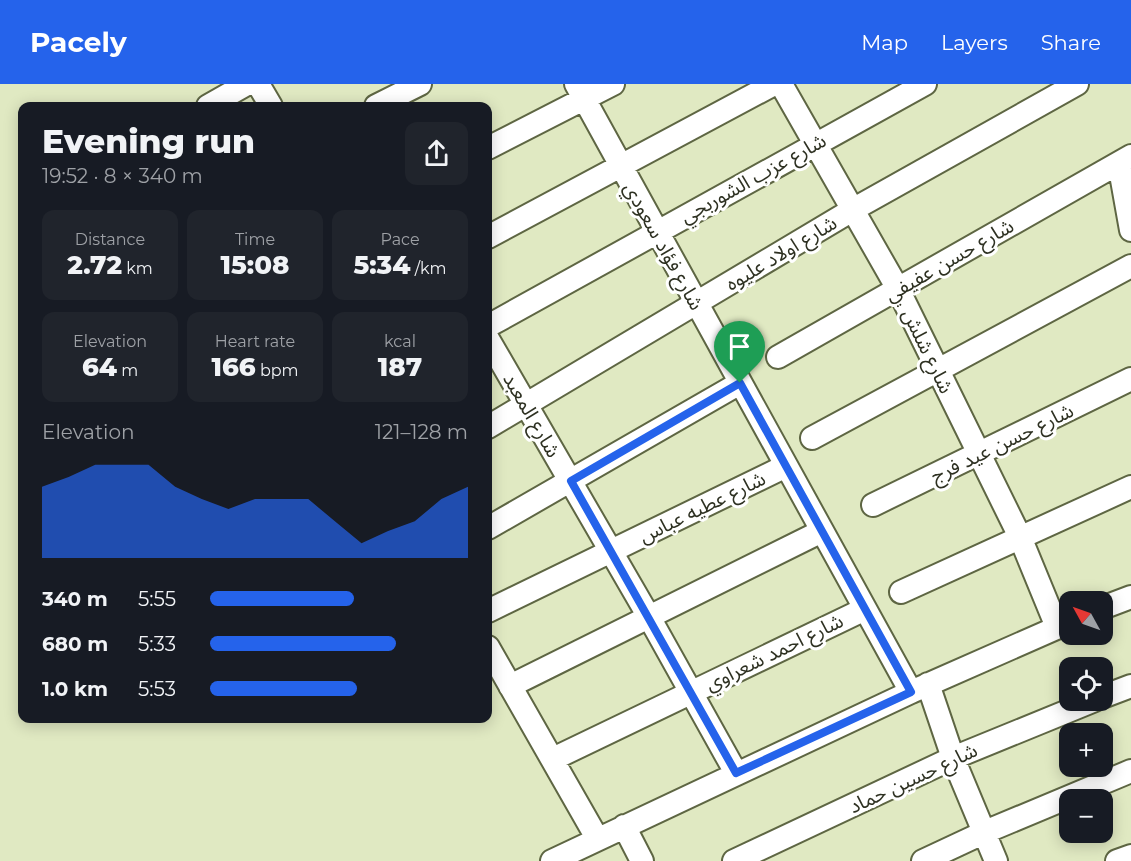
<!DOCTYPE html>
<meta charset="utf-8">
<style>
:root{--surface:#171b24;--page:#20242c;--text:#f1f3f6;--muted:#9ea1a6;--accent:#2563eb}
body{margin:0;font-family:Montserrat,"Noto Sans Arabic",sans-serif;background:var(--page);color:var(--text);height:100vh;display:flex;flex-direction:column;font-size:22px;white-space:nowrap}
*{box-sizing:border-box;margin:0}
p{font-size:20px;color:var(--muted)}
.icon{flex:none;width:33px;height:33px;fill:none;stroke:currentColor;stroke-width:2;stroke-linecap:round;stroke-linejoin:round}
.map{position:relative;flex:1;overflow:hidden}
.side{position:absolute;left:18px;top:18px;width:474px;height:621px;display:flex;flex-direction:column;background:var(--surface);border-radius:12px;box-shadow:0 3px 15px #0003}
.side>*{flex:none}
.needle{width:39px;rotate:310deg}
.fabs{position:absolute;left:1059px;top:507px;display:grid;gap:12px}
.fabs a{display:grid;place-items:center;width:54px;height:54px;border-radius:12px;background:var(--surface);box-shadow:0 3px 15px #0003;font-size:30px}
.pin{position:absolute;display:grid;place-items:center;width:51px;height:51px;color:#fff;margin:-62px -26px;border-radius:50% 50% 50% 0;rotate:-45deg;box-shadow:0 0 6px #0007}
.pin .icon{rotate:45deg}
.round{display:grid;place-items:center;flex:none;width:63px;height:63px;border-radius:12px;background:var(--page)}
.head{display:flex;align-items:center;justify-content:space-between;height:102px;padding:0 24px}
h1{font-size:33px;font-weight:800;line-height:45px}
.metrics{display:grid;grid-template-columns:repeat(3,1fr);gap:9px;height:102px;padding:6px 24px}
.metrics div{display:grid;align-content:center;border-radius:12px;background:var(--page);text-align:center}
.metrics b{font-size:26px;font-weight:800}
.metrics small{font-size:16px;font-weight:400}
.metrics p{font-size:16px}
.chart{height:168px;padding:12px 24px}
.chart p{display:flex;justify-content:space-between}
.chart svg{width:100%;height:108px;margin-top:6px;fill:var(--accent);opacity:.7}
ul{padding:0 24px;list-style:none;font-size:20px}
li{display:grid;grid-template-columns:96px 72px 1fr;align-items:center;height:45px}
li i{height:15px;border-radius:8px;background:var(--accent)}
header{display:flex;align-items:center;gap:36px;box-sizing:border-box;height:84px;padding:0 30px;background:var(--accent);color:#fff}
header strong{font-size:28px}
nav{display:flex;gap:33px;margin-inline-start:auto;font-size:21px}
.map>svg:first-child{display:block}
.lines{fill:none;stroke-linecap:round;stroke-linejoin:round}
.street-casing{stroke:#5e6643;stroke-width:26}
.street{stroke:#fff;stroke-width:22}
.route-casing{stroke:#fff;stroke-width:12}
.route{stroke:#2563eb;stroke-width:8}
.labels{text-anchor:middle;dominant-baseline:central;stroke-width:6;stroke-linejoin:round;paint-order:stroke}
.street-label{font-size:20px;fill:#2e3122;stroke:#fff}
</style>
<header>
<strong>Pacely</strong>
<nav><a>Map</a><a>Layers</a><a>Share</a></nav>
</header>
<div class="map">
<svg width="1131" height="777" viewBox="0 0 1131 777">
<rect width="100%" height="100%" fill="#e0e9c2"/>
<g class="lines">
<defs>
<path id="street" d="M 258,0 L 271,22
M 576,0 L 911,608
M 781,0 L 898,205 L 1020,453 L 1057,543
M 208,22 L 247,0
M 376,22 L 420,0
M 488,64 L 613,0
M 1119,79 L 1131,146
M 488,153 L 774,0
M 488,242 L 925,0
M 488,255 L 649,533 L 736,689
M 778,273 L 1131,72
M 488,343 L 854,125 L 1077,0
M 812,354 L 1131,182
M 873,421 L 1131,295
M 488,444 L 740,299
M 901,508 L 1131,403
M 1102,524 L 1131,513
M 488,527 L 786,382
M 488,563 L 597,754
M 928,600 L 953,674 L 996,777
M 510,602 L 822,447
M 1102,613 L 1131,602
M 553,675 L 865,525
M 624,742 L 642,777
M 552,777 L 911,608 L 1070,538
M 734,777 L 953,674 L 1095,616
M 923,777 L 985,748 L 1131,687
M 1117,777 L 1131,772"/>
</defs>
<!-- street casing -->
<use href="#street" class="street-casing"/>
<!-- street -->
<use href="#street" class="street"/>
</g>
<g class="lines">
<defs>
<path id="route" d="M 740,299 L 911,608 L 736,689 L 571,397 Z"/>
</defs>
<!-- route casing -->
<use href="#route" class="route-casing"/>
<!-- route -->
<use href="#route" class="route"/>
</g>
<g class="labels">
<!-- street labels -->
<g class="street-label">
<text transform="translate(753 94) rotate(-29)">شارع عزب الشوربجي</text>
<text transform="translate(664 162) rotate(61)">شارع فؤاد سعودي</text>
<text transform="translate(781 169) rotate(-31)">شارع اولاد عليوه</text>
<text transform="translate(949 176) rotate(-30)">شارع حسن عفيفي</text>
<text transform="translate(928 267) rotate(64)">شارع شلش</text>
<text transform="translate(532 331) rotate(60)">شارع المعبد</text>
<text transform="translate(1002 359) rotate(-26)">شارع حسن عيد فرج</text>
<text transform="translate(702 423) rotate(-26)">شارع عطيه عباس</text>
<text transform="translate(774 568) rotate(-26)">شارع احمد شعراوي</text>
<text transform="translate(913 694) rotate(-25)">شارع حسين حماد</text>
</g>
</g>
</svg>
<div class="fabs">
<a><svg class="needle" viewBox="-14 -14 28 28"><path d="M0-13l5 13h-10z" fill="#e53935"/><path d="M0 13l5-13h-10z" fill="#9ea1a6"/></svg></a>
<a><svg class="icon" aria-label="locate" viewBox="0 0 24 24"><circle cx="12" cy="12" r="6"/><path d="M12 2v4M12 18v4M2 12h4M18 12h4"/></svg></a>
<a>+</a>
<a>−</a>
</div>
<div class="pin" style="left:740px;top:299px;background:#1e9e55"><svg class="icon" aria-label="arrive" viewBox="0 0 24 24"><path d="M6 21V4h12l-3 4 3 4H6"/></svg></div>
<section class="side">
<div class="head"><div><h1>Evening run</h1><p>19:52 · 8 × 340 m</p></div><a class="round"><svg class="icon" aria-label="share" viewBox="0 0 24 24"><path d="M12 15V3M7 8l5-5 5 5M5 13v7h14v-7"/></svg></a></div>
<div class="metrics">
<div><p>Distance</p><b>2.72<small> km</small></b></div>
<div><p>Time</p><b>15:08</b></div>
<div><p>Pace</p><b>5:34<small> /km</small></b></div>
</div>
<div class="metrics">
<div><p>Elevation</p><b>64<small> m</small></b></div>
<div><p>Heart rate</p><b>166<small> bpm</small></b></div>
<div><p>kcal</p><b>187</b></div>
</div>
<div class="chart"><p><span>Elevation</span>121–128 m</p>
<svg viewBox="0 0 160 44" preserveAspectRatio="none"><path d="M0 44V15L10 11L20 6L30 6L40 6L50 15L60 20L70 24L80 20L90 20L100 20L110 29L120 38L130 33L140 29L150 20L160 15V44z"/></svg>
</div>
<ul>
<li><b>340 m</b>5:55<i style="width:56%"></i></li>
<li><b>680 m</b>5:33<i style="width:72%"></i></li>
<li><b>1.0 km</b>5:53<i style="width:57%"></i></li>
</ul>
</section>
</div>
